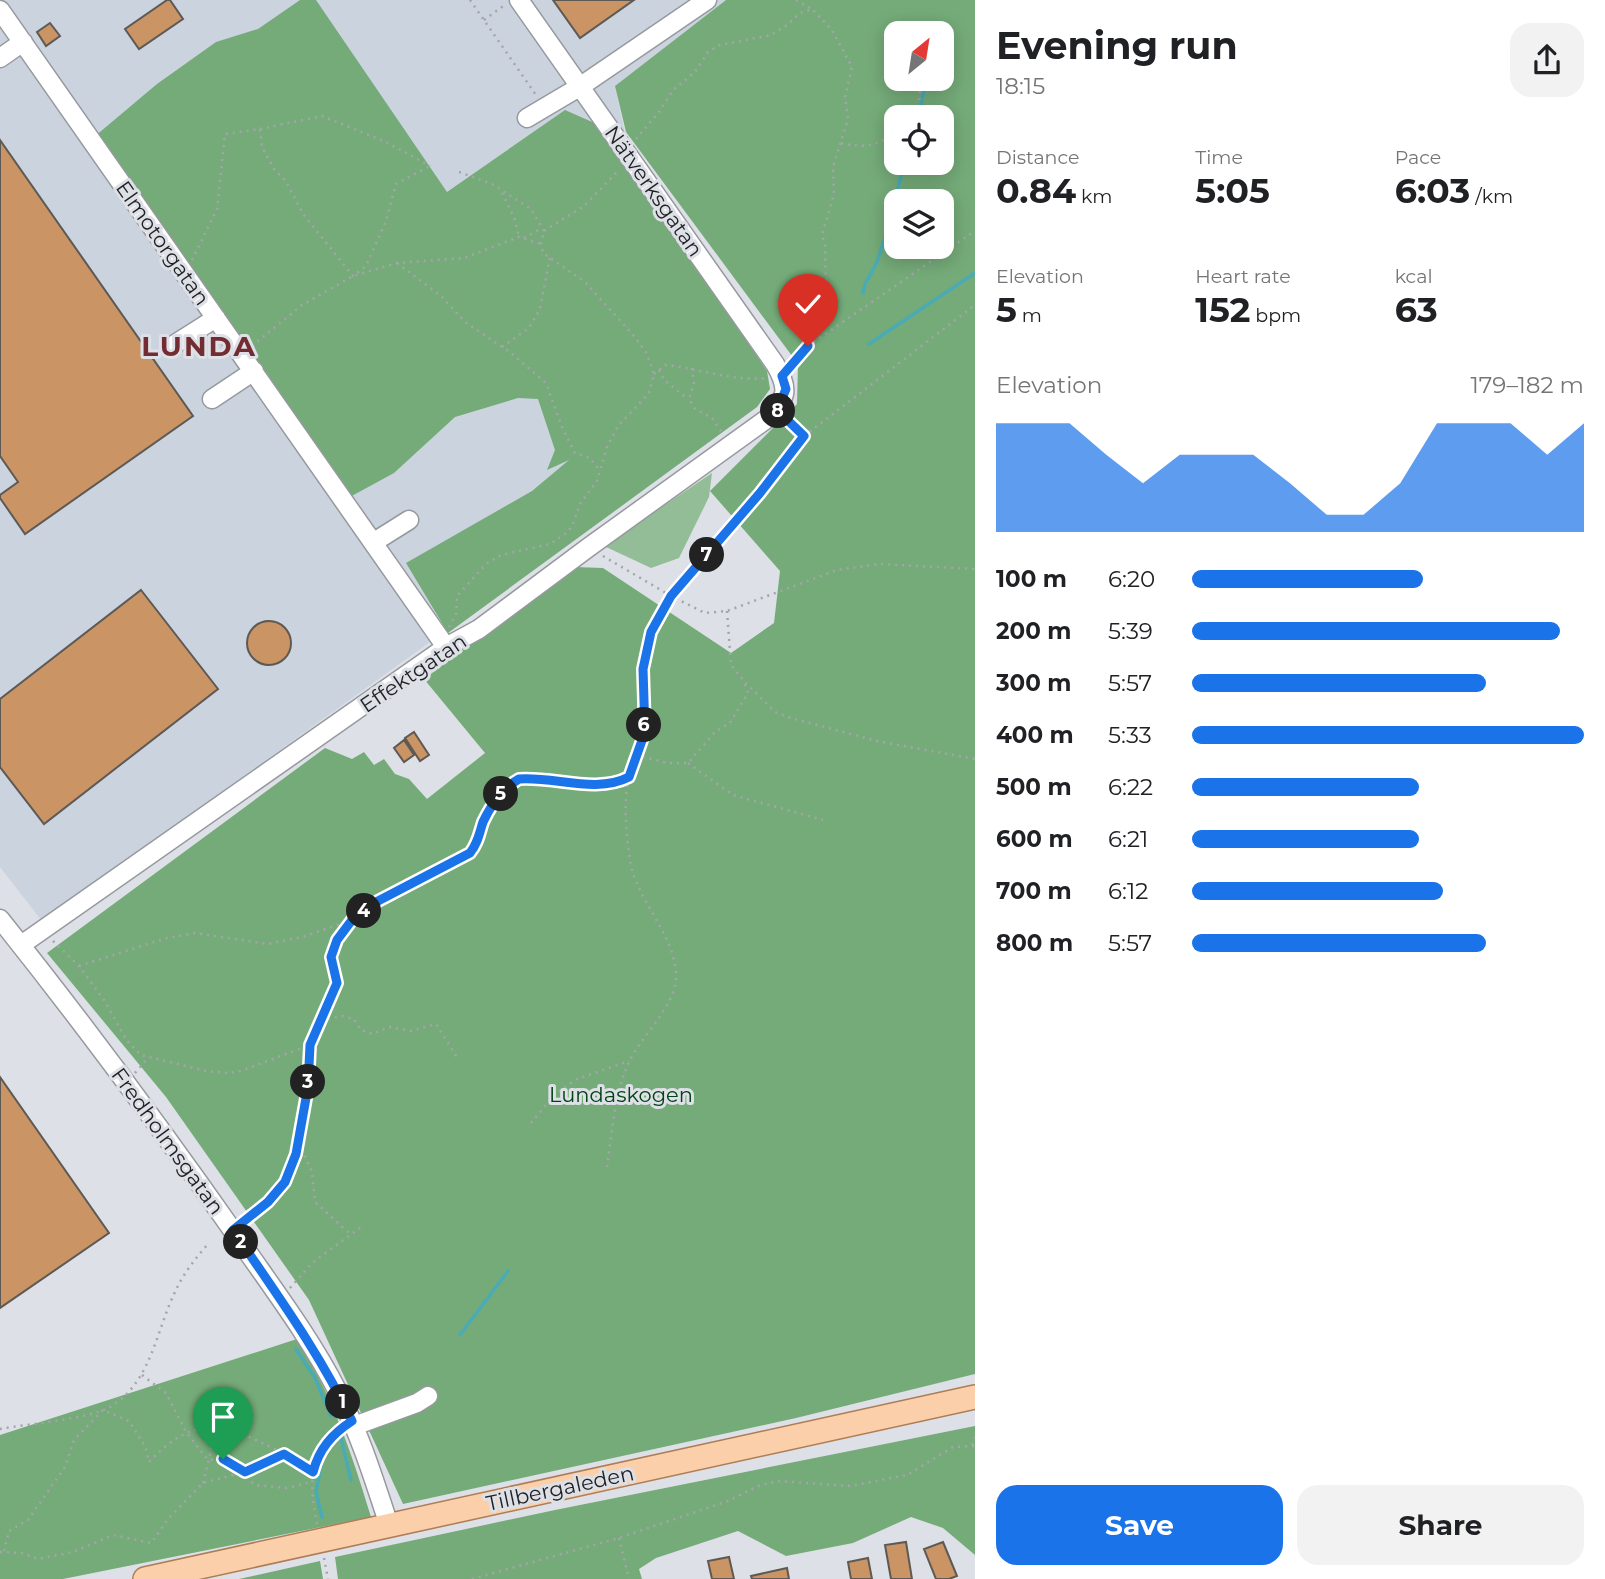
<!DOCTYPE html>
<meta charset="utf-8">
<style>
:root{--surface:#fff;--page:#f2f2f2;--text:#202124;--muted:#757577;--accent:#1a73e8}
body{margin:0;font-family:Montserrat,sans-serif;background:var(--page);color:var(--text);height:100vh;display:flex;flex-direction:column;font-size:26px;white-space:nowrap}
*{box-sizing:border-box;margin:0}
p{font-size:23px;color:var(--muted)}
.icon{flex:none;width:38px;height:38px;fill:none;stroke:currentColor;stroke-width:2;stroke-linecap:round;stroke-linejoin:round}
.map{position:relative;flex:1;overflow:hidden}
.details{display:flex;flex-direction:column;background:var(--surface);width:630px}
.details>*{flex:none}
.needle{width:46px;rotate:30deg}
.controls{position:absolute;left:884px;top:21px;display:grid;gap:14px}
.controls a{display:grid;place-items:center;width:70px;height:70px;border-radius:14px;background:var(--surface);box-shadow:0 4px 18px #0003;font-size:35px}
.pin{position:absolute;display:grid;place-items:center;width:60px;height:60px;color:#fff;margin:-72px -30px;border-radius:50% 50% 50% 0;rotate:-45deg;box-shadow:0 0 7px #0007}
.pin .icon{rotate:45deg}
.km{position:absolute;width:35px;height:35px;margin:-18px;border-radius:50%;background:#222;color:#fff;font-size:19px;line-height:35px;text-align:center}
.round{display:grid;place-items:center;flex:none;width:74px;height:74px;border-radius:21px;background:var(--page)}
.summary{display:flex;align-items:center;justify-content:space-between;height:119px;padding:0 21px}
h1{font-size:38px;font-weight:700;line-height:52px}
.metrics{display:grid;grid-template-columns:repeat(3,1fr);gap:10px;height:119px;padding:7px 21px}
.metrics div{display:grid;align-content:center}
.metrics b{font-size:35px;font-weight:700}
.metrics small{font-size:19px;font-weight:400}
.metrics p{font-size:19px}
.chart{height:196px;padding:14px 21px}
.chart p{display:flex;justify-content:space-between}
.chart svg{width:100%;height:126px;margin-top:7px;fill:var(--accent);opacity:.7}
.button{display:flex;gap:14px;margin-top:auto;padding:14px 21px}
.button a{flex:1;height:80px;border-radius:21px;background:var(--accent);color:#fff;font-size:28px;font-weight:700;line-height:80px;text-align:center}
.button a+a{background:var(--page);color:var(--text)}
ul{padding:0 21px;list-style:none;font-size:23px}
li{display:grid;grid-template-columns:112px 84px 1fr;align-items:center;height:52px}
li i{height:18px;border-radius:9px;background:var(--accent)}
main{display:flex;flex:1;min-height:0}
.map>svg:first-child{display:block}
.built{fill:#cbd3df}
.green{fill:#93bd96}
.forest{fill:#75ab79;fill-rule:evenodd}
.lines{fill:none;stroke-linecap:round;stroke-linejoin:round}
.stream{stroke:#49abb5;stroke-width:3.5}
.building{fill:#ca9464;stroke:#5d5955;stroke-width:2}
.minor-casing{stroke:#96999e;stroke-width:21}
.major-casing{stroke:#ad7d55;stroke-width:26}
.path{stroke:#a3a5aa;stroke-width:2.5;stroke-dasharray:2 5;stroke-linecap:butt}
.minor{stroke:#fff;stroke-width:18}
.major{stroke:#fbcfa9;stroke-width:23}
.route-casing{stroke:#fff;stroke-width:14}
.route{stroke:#1a73e8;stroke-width:9}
.labels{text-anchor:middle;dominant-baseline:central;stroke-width:6;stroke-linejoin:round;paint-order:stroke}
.street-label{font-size:21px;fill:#1f2022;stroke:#dde0e6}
.park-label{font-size:21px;fill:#024213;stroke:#dde0e6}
.district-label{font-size:28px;font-weight:bold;letter-spacing:2px;fill:#732c32;stroke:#dde0e6}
</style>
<main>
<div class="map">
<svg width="975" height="1579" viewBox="0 0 975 1579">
<rect width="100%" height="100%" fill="#dde0e6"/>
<!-- built -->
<path class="built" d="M 0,0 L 726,0 L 615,86 L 629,153 L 767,371 L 770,389 L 757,407 L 42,921 L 0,867 Z"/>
<!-- green -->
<path class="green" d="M 712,473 L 709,497 L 679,558 L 651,568 L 604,546 Z"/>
<!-- forest -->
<path class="forest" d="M 300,0 L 316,0 L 447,192 L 565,110 L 599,125 L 767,371 L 770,389 L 757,407 L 448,633 L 406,563 L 532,491 L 569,460 L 547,470 L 555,450 L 538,399 L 518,398 L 455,417 L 394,473 L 348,498 L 94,137 L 157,84 L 216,42 L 258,29 Z
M 726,0 L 975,0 L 975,1374 L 796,1418 L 403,1504 L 309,1300 L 166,1097 L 47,953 L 325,748 L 352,759 L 364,752 L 374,765 L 384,759 L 395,774 L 409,779 L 427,799 L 485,753 L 424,679 L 575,567 L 603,568 L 731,653 L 774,623 L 780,571 L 710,491 L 797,404 L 798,364 L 626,132 L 615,86 ZM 896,33 L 942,33 L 942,79 L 896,79 ZM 896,117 L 942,117 L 942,163 L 896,163 ZM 896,201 L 942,201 L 942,247 L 896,247 Z
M 297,1339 C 332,1394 352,1454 371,1517 L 63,1579 L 0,1579 L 0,1435 Z
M 975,1426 L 975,1555 L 943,1528 L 911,1517 L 853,1543 L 786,1556 L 738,1531 L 656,1558 L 639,1569 L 642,1579 L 338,1579 L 335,1557 L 555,1510 Z
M 320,1561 L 323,1579 L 239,1579 Z"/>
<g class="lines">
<!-- stream -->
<path class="stream" d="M 919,117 L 926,79
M 863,293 L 865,284 L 877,262 L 890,222 L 904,163
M 869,344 L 975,273
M 460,1335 L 508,1271
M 296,1349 L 315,1378 L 331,1416
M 340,1434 L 351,1480
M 321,1466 L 316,1492 L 322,1517"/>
</g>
<!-- building -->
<path class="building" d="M 167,0 L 170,0 L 183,19 L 139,49 L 125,29 Z
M 553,0 L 634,0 L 580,38 Z
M 50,23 L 60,36 L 46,46 L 37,32 Z
M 0,140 L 193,416 L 25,534 L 0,498 L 0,495 L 18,482 L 0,456 Z
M 141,590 L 218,689 L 44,824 L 0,767 L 0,699 Z
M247 643a22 22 0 1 1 44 0a22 22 0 1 1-44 0Z
M 414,732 L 429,755 L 420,761 L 405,738 Z
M 404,740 L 414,755 L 404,762 L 394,748 Z
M 0,1077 L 109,1233 L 0,1308 Z
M 906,1542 L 912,1579 L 891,1579 L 885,1545 Z
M 943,1542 L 957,1576 L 949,1579 L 936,1579 L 924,1549 Z
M 729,1557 L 734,1579 L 712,1579 L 708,1561 Z
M 868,1558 L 872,1579 L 851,1579 L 848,1562 Z
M 787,1568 L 789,1579 L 752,1579 L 751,1576 Z"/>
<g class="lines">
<defs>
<path id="minor" d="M 0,10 L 446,647
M 0,58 L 23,42
M 527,118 L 581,86 L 707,0
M 175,344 L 216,318
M 212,399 L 254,371
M 374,542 L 409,520
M 0,919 C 84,1024 163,1131 240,1241 C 274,1290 311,1339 338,1392 C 360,1434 374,1480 389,1525
M 21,945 L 446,647 L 479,629 L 589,547 L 768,418 C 788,398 789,388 775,364 L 519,0
M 354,1426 L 417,1403 L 428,1396"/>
<path id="major" d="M 145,1579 L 975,1397"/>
</defs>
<!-- minor casing -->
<use href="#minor" class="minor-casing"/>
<!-- major casing -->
<use href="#major" class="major-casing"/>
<!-- path -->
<path class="path" d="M 470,0 L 536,95
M 796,0 L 812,9
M 484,20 L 506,4
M 908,117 L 919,104 L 920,89
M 260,129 L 322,116 L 386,142 L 430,166
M 636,139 L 659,112 L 673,90 L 695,72 L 708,52 L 720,45 L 771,35 L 787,25 L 800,13 L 812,9 L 832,30 L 852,67 L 845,97 L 848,119 L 833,167 L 834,194 L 822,235 L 825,245 L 826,299 L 808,346 L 793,365
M 841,143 C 863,148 879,147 896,131
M 459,172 L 492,184 L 531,209 L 544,231
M 502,193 L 514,217 L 519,237
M 524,238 L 542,228
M 192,260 L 217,209 L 225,134 L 260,129 L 262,147 L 274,169 L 286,181 L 303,214 L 353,276 L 366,266 L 386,221 L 396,184 L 430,166
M 397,263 L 441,296 L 465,322 L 511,353 L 546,383 L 562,427 L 575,453 L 590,458 L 600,471
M 252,346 L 302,305 L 353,276 L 397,263 L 464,258 L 519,237 L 541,244
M 808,346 L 975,231
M 502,347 L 529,328 L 540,309 L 550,257
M 692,368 L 694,384 L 689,399 L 694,408 L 712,418 L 723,434
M 659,370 L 664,380 L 688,399
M 654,374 L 665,365 C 698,368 734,382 767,378
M 804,436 L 975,305
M 603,556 L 671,596 L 705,613 L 727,611 L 837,570 L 879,564 L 975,569
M 727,611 L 731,665 L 744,681 L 775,712 L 791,718 L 877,741 L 975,759
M 449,627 L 456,615 L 457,596 L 486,564 L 501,555 L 550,544 L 568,532 L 573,524 L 580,504 L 597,481 L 607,447 L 618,426 L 649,393 L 654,374 L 647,354 L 635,337 L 585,282 L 543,253 L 541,244 L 544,231 L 584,206 L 619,170
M 636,755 L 667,763 L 688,763 L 716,731 L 730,723 L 748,693 L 744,682
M 688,763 L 733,795 L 823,820
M 53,941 L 79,966 L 104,1000 L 127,1041 L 141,1055 L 206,1071 L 228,1073 L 241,1071 L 310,1045 C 318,1025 331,1007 336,986 C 341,970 327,959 337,940 C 359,897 430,877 470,853 C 478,843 479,834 483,823 C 491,803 506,781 529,778 C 559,782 601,792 629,777
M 79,966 L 167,938 L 195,933 L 268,944 L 302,937 L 349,921
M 321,1020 L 342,1016 L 354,1019 L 361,1030 L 372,1034 L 390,1027 L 411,1031 L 436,1024 L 458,1059
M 135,1073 L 149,1057
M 531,1123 L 555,1094 L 577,1079 L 629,1061
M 299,1143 L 312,1172 L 315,1202 L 350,1234
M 607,1167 C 612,1133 614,1096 628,1064 C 640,1037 676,1006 676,977 C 676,934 636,901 630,860 C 626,833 623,803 629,776 C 633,761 643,746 645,731 C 649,697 638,666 652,631 C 665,597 694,571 718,543 C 748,508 776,472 804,436 L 786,418
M 245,1220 C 259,1209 274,1198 284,1183 C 305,1151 308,1083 310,1045
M 290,1288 L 312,1263 L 361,1227
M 142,1375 L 166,1393 L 186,1432 L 208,1460 C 229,1458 242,1468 254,1485 L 287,1488 L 311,1482
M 0,1429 C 27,1424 89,1419 110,1407 C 151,1383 156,1331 175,1292 C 183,1274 195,1259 208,1244
M 972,1445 L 975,1437
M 203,1483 L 217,1426
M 317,1524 C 309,1483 308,1459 340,1429
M 619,1538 L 629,1579
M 4,1551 L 9,1531 L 28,1520 L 65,1467 L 74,1440 L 103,1410 L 129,1421 L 145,1446 L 149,1462 C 198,1410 228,1425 284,1454
M 0,1552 L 22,1553 L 38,1559 L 73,1552 L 113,1535 L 151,1543 L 169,1518 L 203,1483 L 245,1472 L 284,1454 L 313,1472
M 324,1558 L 328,1579
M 472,1579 L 619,1538 L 728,1501 L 758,1486 L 778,1481 L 850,1486 L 907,1475 L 953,1447 L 975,1446"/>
<!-- minor -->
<use href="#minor" class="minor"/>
<!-- major -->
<use href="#major" class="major"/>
</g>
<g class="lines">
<defs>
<path id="route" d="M 223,1459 L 245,1472 L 284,1454 L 313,1472 C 319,1449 332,1434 352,1421 C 320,1353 275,1292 233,1230 L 268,1202 L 285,1182 L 296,1154 L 308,1087 L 310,1045 L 337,983 L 331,957 L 337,940 L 352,920 L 378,901 L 470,853 C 478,843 479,834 483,822 C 491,805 503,788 519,779 C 554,776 596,794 629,777 L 645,732 L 643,669 L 651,632 L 671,596 L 760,493 L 804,436 L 777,410 L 786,389 L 782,376 L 808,346"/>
</defs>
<!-- route casing -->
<use href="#route" class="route-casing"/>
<!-- route -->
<use href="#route" class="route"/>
</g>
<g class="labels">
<!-- street labels -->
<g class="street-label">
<text transform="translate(654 191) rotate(55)">Nätverksgatan</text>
<text transform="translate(163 243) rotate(55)">Elmotorgatan</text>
<text transform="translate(413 673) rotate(-34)">Effektgatan</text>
<text transform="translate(168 1141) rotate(54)">Fredholmsgatan</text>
<text transform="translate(560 1488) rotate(-12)">Tillbergaleden</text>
</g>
<!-- park labels -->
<g class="park-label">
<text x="621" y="1094">Lundaskogen</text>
</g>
<!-- district labels -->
<g class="district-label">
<text x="199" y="346">LUNDA</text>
</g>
</g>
</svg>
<div class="controls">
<a><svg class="needle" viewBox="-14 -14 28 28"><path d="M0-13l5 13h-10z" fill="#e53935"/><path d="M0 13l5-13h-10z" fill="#757577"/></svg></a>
<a><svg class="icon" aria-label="locate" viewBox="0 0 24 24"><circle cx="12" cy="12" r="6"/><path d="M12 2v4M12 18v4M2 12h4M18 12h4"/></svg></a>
<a><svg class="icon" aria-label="layers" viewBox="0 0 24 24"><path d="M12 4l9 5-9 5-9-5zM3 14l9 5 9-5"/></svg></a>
</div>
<div class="pin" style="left:223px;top:1459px;background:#1e9e55"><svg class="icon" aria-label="arrive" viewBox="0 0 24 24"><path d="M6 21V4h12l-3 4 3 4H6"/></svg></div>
<div class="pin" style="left:808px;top:346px;background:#d93025"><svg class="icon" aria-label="check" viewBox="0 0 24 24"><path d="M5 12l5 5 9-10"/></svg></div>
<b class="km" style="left:343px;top:1402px">1</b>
<b class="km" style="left:241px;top:1242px">2</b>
<b class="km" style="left:308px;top:1082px">3</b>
<b class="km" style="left:364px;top:911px">4</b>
<b class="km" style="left:501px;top:794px">5</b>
<b class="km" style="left:644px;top:725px">6</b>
<b class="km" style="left:707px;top:555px">7</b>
<b class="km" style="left:778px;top:411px">8</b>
</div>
<section class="details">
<div class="summary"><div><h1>Evening run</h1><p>18:15</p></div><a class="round"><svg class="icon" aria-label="share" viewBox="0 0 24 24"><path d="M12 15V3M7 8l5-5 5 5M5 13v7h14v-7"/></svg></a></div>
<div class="metrics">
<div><p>Distance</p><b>0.84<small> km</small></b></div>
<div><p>Time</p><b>5:05</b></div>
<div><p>Pace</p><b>6:03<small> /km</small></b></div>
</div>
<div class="metrics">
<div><p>Elevation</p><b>5<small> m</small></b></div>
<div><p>Heart rate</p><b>152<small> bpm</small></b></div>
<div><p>kcal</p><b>63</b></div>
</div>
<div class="chart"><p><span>Elevation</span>179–182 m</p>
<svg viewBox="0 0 160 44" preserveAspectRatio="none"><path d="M0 44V6L10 6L20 6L30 17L40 27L50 17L60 17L70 17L80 27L90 38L100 38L110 27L120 6L130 6L140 6L150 17L160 6V44z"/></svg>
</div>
<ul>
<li><b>100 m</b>6:20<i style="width:59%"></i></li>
<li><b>200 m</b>5:39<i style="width:94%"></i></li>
<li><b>300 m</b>5:57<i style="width:75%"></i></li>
<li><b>400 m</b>5:33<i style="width:100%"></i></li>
<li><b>500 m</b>6:22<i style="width:58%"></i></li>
<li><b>600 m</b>6:21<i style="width:58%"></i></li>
<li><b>700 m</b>6:12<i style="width:64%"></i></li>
<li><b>800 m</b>5:57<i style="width:75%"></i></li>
</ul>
<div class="button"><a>Save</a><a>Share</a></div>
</section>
</main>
